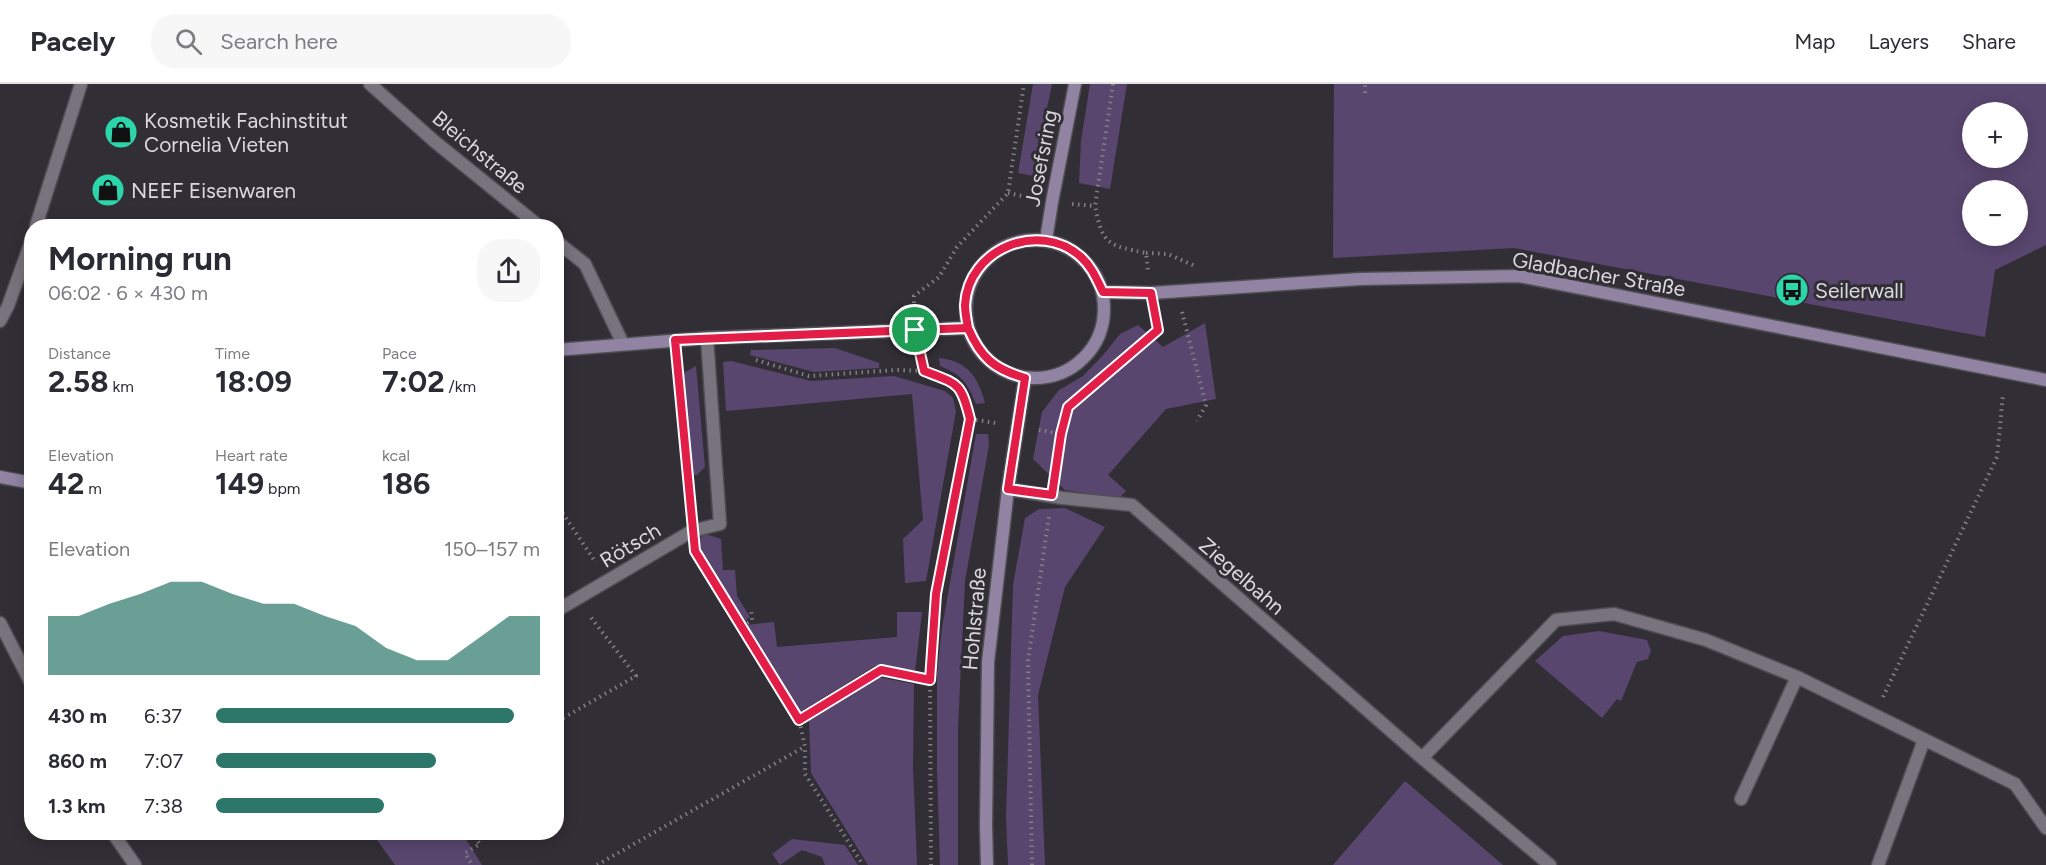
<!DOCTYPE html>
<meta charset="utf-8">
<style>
:root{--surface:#fff;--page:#f7f7f7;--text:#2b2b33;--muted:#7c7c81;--line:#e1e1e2;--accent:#2c7769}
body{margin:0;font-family:Figtree,sans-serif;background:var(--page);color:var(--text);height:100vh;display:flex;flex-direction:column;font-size:22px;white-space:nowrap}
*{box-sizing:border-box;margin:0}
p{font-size:20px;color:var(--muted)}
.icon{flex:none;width:33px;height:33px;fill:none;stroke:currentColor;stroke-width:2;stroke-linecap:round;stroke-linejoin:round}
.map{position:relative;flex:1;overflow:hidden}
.details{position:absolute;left:24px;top:135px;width:540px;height:621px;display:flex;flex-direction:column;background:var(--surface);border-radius:24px;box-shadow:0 3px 15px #0003}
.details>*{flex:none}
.tools{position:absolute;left:1962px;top:18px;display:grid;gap:12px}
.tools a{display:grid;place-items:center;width:66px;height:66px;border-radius:50%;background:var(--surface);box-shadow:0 3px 15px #0003;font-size:30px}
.pin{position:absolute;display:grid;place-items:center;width:51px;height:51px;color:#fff;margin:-26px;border:3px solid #fff;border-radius:50%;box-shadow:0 2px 6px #0007}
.round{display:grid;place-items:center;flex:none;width:63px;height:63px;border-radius:24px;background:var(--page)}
.head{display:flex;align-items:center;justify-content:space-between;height:102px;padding:0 24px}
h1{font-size:33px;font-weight:700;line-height:45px}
.stats{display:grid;grid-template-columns:repeat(3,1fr);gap:9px;height:102px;padding:6px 24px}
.stats div{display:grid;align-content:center}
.stats b{font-size:30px;font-weight:700}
.stats small{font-size:16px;font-weight:400}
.stats p{font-size:16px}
.chart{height:168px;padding:12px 24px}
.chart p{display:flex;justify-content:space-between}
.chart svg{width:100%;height:108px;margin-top:6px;fill:var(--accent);opacity:.7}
ul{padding:0 24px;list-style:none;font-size:20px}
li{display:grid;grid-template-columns:96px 72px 1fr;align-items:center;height:45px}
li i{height:15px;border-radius:8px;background:var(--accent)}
header{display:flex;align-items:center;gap:36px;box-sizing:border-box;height:84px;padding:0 30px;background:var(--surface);border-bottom:2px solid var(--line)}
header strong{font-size:28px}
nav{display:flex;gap:33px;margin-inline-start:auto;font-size:21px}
.search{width:420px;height:54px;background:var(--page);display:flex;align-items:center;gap:15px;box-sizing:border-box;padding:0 21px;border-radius:24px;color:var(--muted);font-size:22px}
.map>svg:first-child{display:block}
.green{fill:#59466f;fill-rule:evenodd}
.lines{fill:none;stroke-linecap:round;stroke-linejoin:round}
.street-casing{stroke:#504d53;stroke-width:15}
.secondary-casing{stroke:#504d53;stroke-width:15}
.path{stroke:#838086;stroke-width:4;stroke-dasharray:1.5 4.5;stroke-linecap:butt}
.street{stroke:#77747d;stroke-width:12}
.secondary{stroke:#9084a2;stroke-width:12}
.route-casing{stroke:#fff;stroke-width:12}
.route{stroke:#e11d48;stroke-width:8}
.labels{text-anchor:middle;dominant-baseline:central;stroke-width:6;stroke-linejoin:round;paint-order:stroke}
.poi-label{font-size:21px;fill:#dbd9de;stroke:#322e36;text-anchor:start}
.street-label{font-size:21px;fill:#dbd9de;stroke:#322e36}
</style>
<header>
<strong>Pacely</strong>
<div class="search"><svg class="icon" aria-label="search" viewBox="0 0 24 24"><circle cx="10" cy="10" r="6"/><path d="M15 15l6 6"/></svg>Search here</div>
<nav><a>Map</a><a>Layers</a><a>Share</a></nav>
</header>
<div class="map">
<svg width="2046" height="781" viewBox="0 0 2046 781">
<rect width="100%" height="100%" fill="#322e36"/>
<!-- green -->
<path class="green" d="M 1033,0 L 1052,0 L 1033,92 L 1018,89 Z
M 1090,0 L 1127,0 L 1110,105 L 1079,99 L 1081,57 Z
M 1334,0 L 2046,0 L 2046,161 L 1995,186 L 1985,253 L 1514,164 L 1333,174 ZM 1972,28 L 2018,28 L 2018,74 L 1972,74 ZM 1972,106 L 2018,106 L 2018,152 L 1972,152 Z
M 1205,239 L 1216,315 L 1166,325 L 1108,391 L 1126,407 L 1119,414 L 1065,406 L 1033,375 L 1042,328 L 1059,306 L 1083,292 L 1104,270 L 1120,250 L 1138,241 L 1163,263 Z
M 835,264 L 879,279 L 879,284 L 814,288 L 750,271 L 751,266 Z
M 939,274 C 968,277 978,293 985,319 L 976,320 C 967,298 962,291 940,282 Z
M 731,277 L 811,297 L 894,292 L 945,307 L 953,314 L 956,327 L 926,497 L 905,499 L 903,455 L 923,436 L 912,310 L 726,327 L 723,278 Z
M 696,282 L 705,383 L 697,391 L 691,391 L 682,290 Z
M 976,350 L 988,350 L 989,361 L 965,497 L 958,643 L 958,781 L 940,781 L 937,685 L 937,589 L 942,544 Z
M 1065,424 L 1105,443 L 1065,503 L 1038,611 L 1045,781 L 1008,781 L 1006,734 L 1013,501 L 1025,434 L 1039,425 Z
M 706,450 L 721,455 L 723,486 L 735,486 L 737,512 L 750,533 L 744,538 L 699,466 L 700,454 Z
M 897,528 L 922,528 L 915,588 L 875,582 L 800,628 L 746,541 L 774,538 L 777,563 L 897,553 Z
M 1599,547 L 1647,556 L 1651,567 L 1648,575 L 1637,578 L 1621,617 L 1617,615 L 1602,634 L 1535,577 L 1563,552 Z
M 878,593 L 914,600 L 913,682 L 917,781 L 868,781 L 811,689 L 809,637 Z
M 1405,697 L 1503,781 L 1333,781 Z
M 389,748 L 462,749 L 482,781 L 395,781 L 377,756 Z
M 792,755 L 845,761 L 858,781 L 825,781 L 822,773 L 802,766 L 780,781 L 772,770 Z"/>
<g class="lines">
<defs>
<path id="street" d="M 370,0 L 434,57 L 539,142
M 36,142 L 81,0
M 556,157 L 585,180 L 623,260
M 0,237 L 8,222 L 32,155
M 1008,405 L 1062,414 L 1132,421 L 1422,674 L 1550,781
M 556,527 L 692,447 L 720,440 L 707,254
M 0,539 L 32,601
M 1422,674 L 1556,536 L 1614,530 L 1706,556 L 1797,593 L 2015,700 L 2046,744
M 1741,715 L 1797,593
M 112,748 L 135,781
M 1878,781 L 1924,656"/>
<path id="secondary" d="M966 225a69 69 0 1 1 138 0a69 69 0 1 1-138 0Z
M 1046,156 L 1052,118 L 1075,0
M 1103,208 L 1151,209 L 1360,195 L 1519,192 L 2046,296
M 556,266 L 707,254 L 967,244
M 0,393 L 32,399
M 987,781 L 986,742 L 988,578 L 1008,405 L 1025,294"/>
</defs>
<!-- street casing -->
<use href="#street" class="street-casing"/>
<!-- secondary casing -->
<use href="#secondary" class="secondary-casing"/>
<!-- path -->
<path class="path" d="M 1113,0 L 1095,122 C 1103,162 1108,161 1146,169 L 1148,187
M 1365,9 L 1365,0
M 1008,109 L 1032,114
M 1072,120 L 1095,122
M 1146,169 L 1168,170 L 1197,183
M 914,225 L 914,212 L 939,193 L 957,163 L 1008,109 L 1024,0
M 1182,228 L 1206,321 L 1197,337
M 920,268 L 924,287 C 958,300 961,298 970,335 L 936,510 L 930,596 L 931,781
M 756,276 L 809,292 L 896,286 L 924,287
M 677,278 L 690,425
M 970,335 L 996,339
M 1039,346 L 1061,350
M 1055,392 L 1061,350 L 1068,323 L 1158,246 L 1155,230
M 556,419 L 596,479
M 696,468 L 799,635 L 805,663 L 805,690 L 863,781
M 742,542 L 752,536 L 751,525
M 1883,613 L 1997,373 L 2003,311
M 799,635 L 881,586 L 930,596
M 558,637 L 636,592 L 589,531
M 471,748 L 480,760 L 465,769 L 472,781
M 597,781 L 804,663
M 1032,781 L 1028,577 L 1049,432"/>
<!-- street -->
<use href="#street" class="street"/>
<!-- secondary -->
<use href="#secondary" class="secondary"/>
</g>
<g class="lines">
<defs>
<path id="route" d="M 915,246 L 675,256 L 695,467 L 799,636 L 881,586 L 930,596 L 936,510 L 970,335 C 961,298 958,300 924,287 L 915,246 L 968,244 C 981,274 994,285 1025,294 L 1008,405 L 1052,411 L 1061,350 L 1068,323 L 1158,246 L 1151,209 L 1103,208 C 1097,196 1092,183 1081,173 C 1040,136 968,164 965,221 C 965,229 967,237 968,244 L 915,246"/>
</defs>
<!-- route casing -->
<use href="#route" class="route-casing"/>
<!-- route -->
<use href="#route" class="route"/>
</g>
<!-- icons -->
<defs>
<symbol id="shop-disc" viewBox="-11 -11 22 22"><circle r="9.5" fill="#2dd5ab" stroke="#322e36"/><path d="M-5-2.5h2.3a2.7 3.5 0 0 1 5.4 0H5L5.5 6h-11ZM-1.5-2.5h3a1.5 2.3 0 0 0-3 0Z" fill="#111"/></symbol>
<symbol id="bus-disc" viewBox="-11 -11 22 22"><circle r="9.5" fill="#2dd5ab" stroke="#322e36"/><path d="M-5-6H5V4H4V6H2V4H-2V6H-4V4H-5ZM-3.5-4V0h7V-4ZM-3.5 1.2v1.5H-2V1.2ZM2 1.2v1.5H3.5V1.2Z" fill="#111"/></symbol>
</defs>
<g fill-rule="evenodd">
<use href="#shop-disc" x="102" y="29" width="38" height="38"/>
<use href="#shop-disc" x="89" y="87" width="38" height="38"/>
<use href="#bus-disc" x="1773" y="187" width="38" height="38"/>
</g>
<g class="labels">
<!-- poi labels -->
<g class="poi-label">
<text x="144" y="36">Kosmetik Fachinstitut<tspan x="144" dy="24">Cornelia Vieten</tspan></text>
<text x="131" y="106">NEEF Eisenwaren</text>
<text x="1815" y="206">Seilerwall</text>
</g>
<!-- street labels -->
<g class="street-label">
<text transform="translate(480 68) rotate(40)">Bleichstraße</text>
<text transform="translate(1041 74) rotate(-79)">Josefsring</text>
<text transform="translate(1599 190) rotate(10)">Gladbacher Straße</text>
<text transform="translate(630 461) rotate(-31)">Rötsch</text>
<text transform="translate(1242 492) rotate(41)">Ziegelbahn</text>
<text transform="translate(974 535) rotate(-85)">Hohlstraße</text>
</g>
</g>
</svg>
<div class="tools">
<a>+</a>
<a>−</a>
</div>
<div class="pin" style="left:915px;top:246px;background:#1e9e55"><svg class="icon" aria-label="arrive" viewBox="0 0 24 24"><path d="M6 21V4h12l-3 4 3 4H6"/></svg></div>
<section class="details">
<div class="head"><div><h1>Morning run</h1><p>06:02 · 6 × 430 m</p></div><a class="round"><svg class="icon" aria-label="share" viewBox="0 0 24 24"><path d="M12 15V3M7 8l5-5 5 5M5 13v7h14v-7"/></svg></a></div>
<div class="stats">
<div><p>Distance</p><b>2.58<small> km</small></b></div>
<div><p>Time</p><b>18:09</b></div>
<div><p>Pace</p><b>7:02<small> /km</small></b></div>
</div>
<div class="stats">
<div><p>Elevation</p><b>42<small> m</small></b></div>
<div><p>Heart rate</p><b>149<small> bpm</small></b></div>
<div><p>kcal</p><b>186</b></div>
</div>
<div class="chart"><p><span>Elevation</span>150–157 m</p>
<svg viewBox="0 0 160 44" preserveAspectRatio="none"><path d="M0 44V20L10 20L20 15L30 11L40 6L50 6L60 11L70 15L80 15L90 20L100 24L110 33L120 38L130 38L140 29L150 20L160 20V44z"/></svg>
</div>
<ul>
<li><b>430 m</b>6:37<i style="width:92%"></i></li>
<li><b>860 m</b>7:07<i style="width:68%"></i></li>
<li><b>1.3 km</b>7:38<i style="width:52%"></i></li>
</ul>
</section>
</div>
